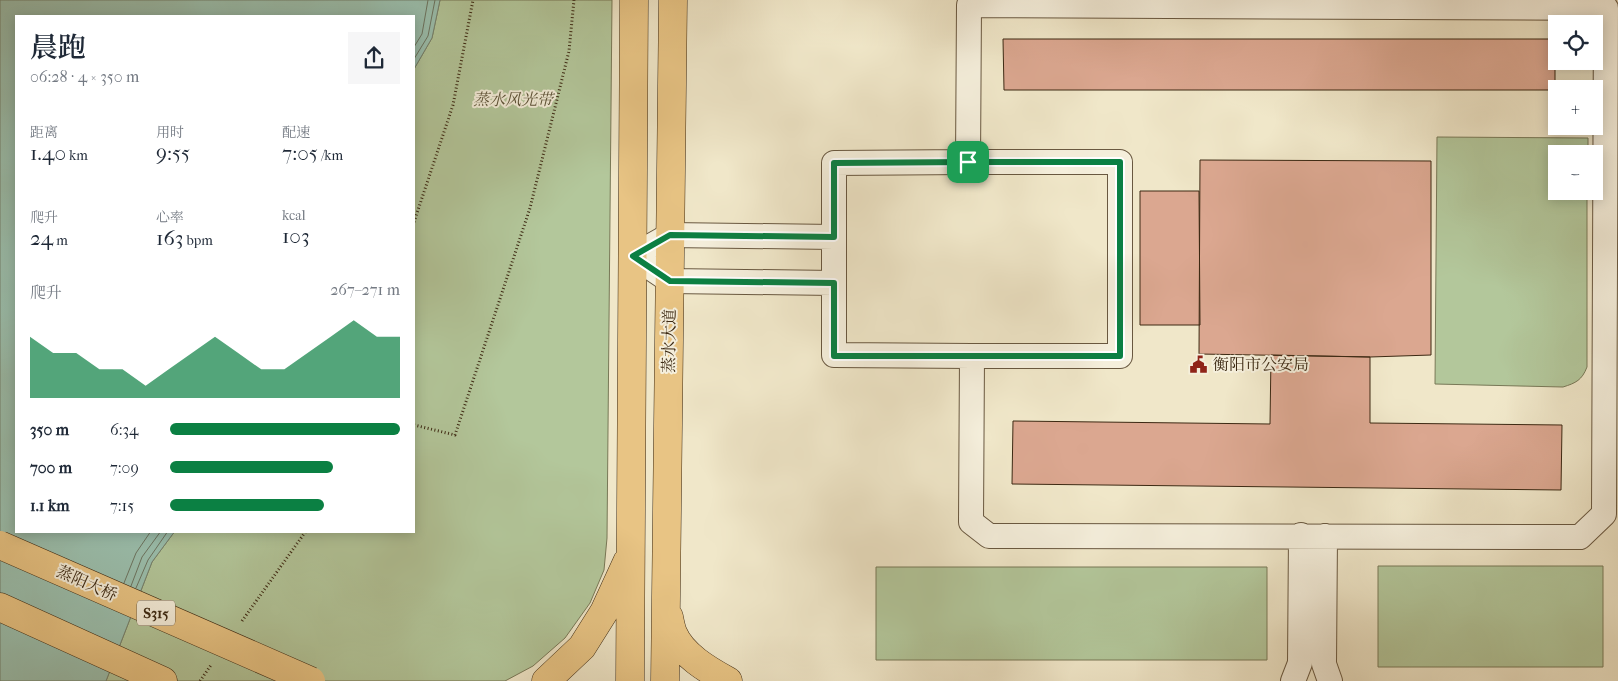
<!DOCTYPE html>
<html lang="zh">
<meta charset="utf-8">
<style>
:root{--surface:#fff;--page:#f6f6f7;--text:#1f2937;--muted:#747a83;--accent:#0b8043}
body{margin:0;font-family:"IM FELL French Canon","Noto Serif SC",serif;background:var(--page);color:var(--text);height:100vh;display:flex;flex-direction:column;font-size:19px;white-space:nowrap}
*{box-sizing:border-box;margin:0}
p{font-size:16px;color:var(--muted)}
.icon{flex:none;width:28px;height:28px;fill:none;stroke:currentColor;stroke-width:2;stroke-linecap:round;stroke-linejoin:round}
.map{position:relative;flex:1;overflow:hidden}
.panel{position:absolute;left:15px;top:15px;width:400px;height:518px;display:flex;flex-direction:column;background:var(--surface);border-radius:0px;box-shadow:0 2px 12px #0003}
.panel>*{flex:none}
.buttons{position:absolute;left:1548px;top:15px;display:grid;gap:10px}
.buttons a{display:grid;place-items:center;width:55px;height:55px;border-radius:0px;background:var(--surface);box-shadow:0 2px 12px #0003;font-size:25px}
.pin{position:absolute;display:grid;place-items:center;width:42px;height:42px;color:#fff;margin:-21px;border-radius:10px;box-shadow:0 2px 8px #0006}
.round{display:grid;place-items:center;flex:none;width:52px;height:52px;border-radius:0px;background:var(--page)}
.summary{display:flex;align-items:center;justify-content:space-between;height:85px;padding:0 15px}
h1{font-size:28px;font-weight:600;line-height:38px}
.stats{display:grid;grid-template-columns:repeat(3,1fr);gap:8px;height:85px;padding:5px 15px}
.stats div{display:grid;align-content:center}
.stats b{font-size:21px;font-weight:600}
.stats small{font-size:14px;font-weight:400}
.stats p{font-size:14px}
.chart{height:140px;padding:10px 15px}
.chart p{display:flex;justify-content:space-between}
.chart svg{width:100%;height:90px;margin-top:5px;fill:var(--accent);opacity:.7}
ul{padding:0 15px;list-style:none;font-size:16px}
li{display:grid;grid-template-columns:80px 60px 1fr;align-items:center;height:38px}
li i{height:12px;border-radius:6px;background:var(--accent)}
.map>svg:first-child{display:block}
.green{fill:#b3c79b;stroke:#787857}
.water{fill:#9bc1b0;stroke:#758471}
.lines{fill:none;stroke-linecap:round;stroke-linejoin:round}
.shore{stroke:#6c7562;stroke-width:1}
.building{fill:#dba790;stroke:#3c2913}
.minor-casing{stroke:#695840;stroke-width:26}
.major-casing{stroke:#3c2913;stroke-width:29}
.path{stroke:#3c2913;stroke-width:3;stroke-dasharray:1 2.5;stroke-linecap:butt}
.minor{stroke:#f5efdc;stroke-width:24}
.major{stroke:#e8c484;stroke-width:28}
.major-bridge-casing{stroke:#3c2913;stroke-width:29;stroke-linecap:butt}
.major-bridge{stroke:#e8c484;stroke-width:28}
.route-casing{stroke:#fff;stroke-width:10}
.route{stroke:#0b8043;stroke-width:6}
.labels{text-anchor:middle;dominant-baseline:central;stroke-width:4;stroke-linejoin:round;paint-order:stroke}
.shield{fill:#f5efdc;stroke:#74644f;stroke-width:1}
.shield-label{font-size:15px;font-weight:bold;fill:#3c2913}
.park-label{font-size:16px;font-style:italic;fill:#5a5035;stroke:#f5efdc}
.street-label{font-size:16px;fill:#3c2913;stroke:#f5efdc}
.poi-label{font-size:16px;fill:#3c2913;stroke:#f5efdc;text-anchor:start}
</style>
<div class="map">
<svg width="1618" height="681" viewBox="0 0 1618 681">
<rect width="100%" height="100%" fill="#f0e7c9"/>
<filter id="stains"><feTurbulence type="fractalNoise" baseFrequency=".004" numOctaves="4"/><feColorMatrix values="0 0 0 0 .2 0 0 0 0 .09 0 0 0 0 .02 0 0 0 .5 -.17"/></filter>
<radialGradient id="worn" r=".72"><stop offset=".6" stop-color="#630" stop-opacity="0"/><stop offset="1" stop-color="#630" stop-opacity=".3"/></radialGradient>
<!-- green -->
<path class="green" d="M 440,0 L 612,0 L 607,538 L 604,570 L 590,603 L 565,638 L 533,666 L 505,681 L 106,681 L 152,562 L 175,531 L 414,531 L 414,69 L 432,38 Z
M 1437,137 L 1588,138 L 1588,154 L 1556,154 L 1556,191 L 1587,191 L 1587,367 C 1582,380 1576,383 1563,387 L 1435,384 Z
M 1378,566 L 1603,566 L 1603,667 L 1378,667 Z
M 876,567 L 1267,567 L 1267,660 L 876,660 Z"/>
<!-- water -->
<path class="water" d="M 0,0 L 440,0 L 432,38 L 414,69 L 414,16 L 16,16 L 16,531 L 175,531 L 152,562 L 106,681 L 0,681 Z"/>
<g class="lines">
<!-- shore -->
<path class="shore" d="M 414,47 L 422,34 L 428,0
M 414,59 L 428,36 L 435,0
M 124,583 L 136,553 L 151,531
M 131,586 L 142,557 L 161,531
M 136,588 L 148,560 L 168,531"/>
</g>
<!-- building -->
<path class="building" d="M 1003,39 L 1555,39 L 1555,90 L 1004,90 Z
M 1200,160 L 1431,161 L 1431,355 L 1370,357 L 1199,354 Z
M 1140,191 L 1199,191 L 1200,325 L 1140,325 Z
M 1271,355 L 1370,357 L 1370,423 L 1562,425 L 1561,490 L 1012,484 L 1013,421 L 1270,424 Z"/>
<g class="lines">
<defs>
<path id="minor" d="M 969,5 L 1606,8 L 1604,514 L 1580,537 L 989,536 L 971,522 L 972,356 L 834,355 L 834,163 L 968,162 Z
M 968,162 L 1120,162 L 1120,356 L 972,356
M 834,237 L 670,235 L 633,256 L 670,281 L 834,283
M 1325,536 L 1324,664 L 1330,681
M 1293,681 L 1300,663 L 1301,535"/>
<path id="major" d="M 0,607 L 163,681
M 669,617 C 670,622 671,628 673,633 C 682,655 708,670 728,681
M 546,681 L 582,647 L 604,612 L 627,562
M 630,681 L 634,0
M 665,681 L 673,0"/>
</defs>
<!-- minor casing -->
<use href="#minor" class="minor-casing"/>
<!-- major casing -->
<use href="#major" class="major-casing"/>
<!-- path -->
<path class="path" d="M 414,222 L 453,105 L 473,0
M 414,425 L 455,435 L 530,208 L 569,51 L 574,0
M 242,621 L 306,531
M 200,681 L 211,665"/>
<!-- minor -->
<use href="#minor" class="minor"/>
<!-- major -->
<use href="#major" class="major"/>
<defs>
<path id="major-bridge" d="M 0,545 L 311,681"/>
</defs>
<!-- major-bridge casing -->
<use href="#major-bridge" class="major-bridge-casing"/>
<!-- major-bridge -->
<use href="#major-bridge" class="major-bridge"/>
</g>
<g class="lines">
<defs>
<path id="route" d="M 968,162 L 1120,162 L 1120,356 L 834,356 L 834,283 L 670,281 L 633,256 L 670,235 L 834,237 L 834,163 Z"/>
</defs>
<!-- route casing -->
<use href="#route" class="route-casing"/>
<!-- route -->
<use href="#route" class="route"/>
</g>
<!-- icons -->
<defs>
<symbol id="civic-bare" viewBox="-9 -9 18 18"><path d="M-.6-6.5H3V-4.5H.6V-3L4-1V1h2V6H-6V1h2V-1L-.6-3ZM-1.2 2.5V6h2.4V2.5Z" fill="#8f2418" stroke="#f5efdc" stroke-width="2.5" paint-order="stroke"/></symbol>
</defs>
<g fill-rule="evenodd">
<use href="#civic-bare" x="1186" y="352" width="25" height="25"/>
</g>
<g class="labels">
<!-- shield labels -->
<rect class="shield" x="137" y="600.5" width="38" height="25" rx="4"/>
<g class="shield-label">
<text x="156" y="613">S315</text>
</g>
<!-- park labels -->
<g class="park-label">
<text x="513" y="99">蒸水风光带</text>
</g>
<!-- street labels -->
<g class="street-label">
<text transform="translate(669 341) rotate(-89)">蒸水大道</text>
<text transform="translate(87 583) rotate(24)">蒸阳大桥</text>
</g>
<!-- poi labels -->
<g class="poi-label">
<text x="1213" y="364">衡阳市公安局</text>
</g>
</g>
<rect width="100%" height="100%" filter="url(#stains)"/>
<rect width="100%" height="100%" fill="url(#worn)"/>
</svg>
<div class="buttons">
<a><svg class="icon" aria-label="locate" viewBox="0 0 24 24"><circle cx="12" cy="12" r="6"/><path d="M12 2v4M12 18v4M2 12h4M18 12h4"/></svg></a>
<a>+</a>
<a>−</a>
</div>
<div class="pin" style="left:968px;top:162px;background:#1e9e55"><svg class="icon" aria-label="arrive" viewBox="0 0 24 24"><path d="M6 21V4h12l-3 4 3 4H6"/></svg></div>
<section class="panel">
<div class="summary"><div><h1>晨跑</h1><p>06:28 · 4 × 350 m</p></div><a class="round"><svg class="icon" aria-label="share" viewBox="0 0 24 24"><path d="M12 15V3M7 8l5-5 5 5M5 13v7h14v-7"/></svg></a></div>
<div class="stats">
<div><p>距离</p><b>1.40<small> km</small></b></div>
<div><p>用时</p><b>9:55</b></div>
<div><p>配速</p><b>7:05<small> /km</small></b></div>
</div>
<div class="stats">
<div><p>爬升</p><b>24<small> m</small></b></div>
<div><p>心率</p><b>163<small> bpm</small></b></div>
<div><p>kcal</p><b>103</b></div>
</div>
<div class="chart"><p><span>爬升</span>267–271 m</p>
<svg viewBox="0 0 160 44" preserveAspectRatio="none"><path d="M0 44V14L10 22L20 22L30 30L40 30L50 38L60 30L70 22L80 14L90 22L100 30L110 30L120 22L130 14L140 6L150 14L160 14V44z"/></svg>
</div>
<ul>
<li><b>350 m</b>6:34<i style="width:100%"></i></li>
<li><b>700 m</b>7:09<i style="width:71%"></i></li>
<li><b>1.1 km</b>7:15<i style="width:67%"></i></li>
</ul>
</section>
</div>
